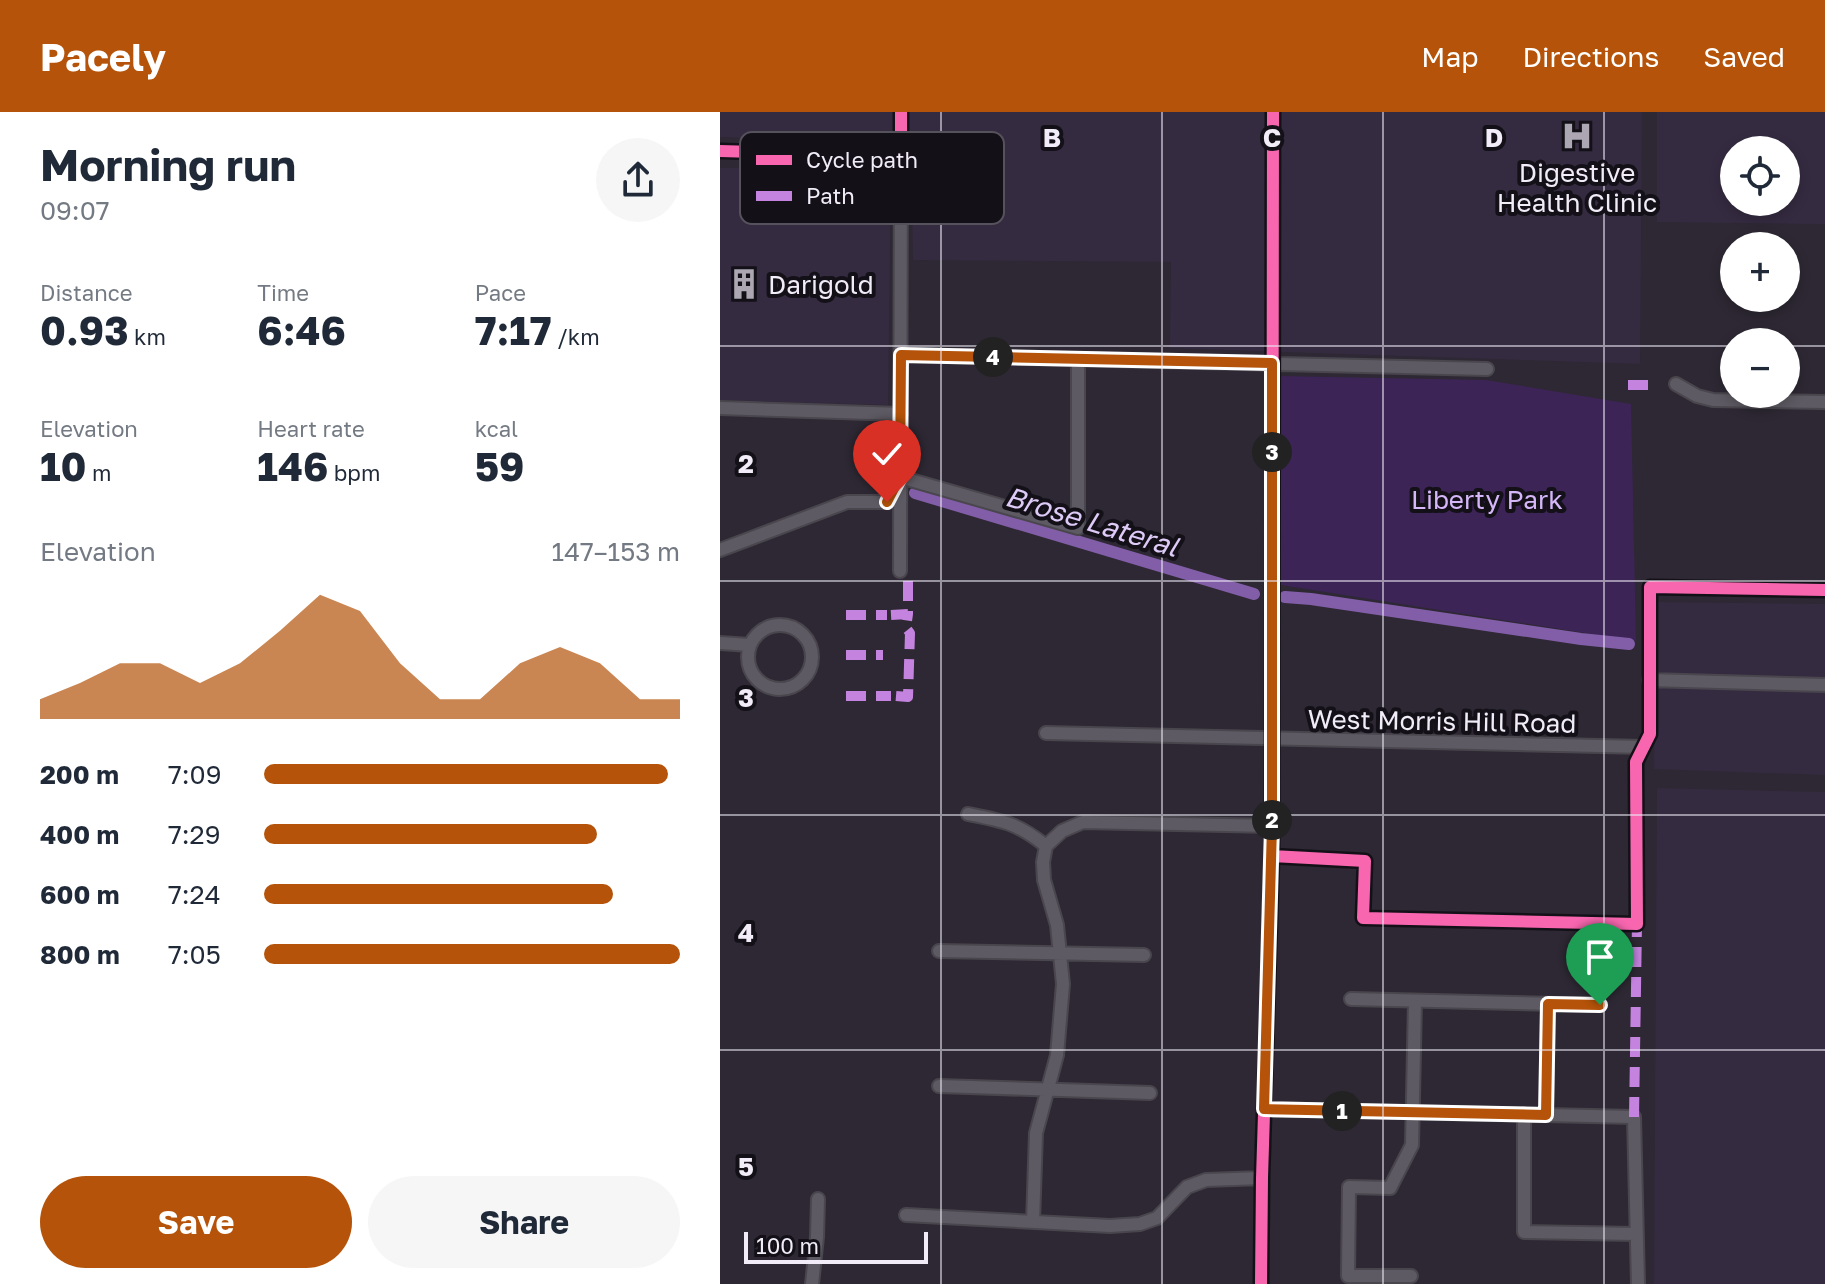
<!DOCTYPE html>
<meta charset="utf-8">
<style>
:root{--surface:#fff;--page:#f6f6f7;--text:#1f2937;--muted:#747a83;--accent:#b45309}
body{margin:0;font-family:"Golos Text",sans-serif;background:var(--page);color:var(--text);height:100vh;display:flex;flex-direction:column;font-size:30px;white-space:nowrap}
*{box-sizing:border-box;margin:0}
p{font-size:26px;color:var(--muted)}
.icon{flex:none;width:44px;height:44px;fill:none;stroke:currentColor;stroke-width:2;stroke-linecap:round;stroke-linejoin:round}
.map{position:relative;flex:1;overflow:hidden}
.details{display:flex;flex-direction:column;background:var(--surface);width:720px}
.details>*{flex:none}
.tools{position:absolute;left:1000px;top:24px;display:grid;gap:16px}
.tools a{display:grid;place-items:center;width:80px;height:80px;border-radius:50%;background:var(--surface);box-shadow:0 4px 12px #0003;font-size:40px}
.scale{position:absolute;left:24px;bottom:20px;width:184px;box-sizing:border-box;padding-left:8px;border:4px solid #f1ecf8;border-top:0;font-size:22px;line-height:28px;white-space:nowrap;color:#f1ecf8;-webkit-text-stroke:6px #131018;paint-order:stroke}
.pin{position:absolute;display:grid;place-items:center;width:68px;height:68px;color:#fff;margin:-82px -34px;border-radius:50% 50% 50% 0;rotate:-45deg;box-shadow:0 0 8px #0007}
.pin .icon{rotate:45deg}
.km{position:absolute;width:40px;height:40px;margin:-20px;border-radius:50%;background:#222;color:#fff;font-size:22px;line-height:40px;text-align:center}
.round{display:grid;place-items:center;flex:none;width:84px;height:84px;border-radius:42px;background:var(--page)}
.overview{display:flex;align-items:center;justify-content:space-between;height:136px;padding:0 40px}
h1{font-size:44px;font-weight:700;line-height:60px}
.figures{display:grid;grid-template-columns:repeat(3,1fr);gap:12px;height:136px;padding:8px 40px}
.figures div{display:grid;align-content:center}
.figures b{font-size:40px;font-weight:700}
.figures small{font-size:22px;font-weight:400}
.figures p{font-size:22px}
.chart{height:224px;padding:16px 40px}
.chart p{display:flex;justify-content:space-between}
.chart svg{width:100%;height:144px;margin-top:8px;fill:var(--accent);opacity:.7}
.cta{display:flex;gap:16px;margin-top:auto;padding:16px 40px}
.cta a{flex:1;height:92px;border-radius:48px;background:var(--accent);color:#fff;font-size:32px;font-weight:700;line-height:92px;text-align:center}
.cta a+a{background:var(--page);color:var(--text)}
ul{padding:0 40px;list-style:none;font-size:26px}
li{display:grid;grid-template-columns:128px 96px 1fr;align-items:center;height:60px}
li i{height:20px;border-radius:10px;background:var(--accent)}
header{display:flex;align-items:center;gap:48px;box-sizing:border-box;height:112px;padding:0 40px;background:var(--accent);color:#fff}
header strong{font-size:38px}
nav{display:flex;gap:44px;margin-inline-start:auto;font-size:28px}
main{display:flex;flex:1;min-height:0}
.map>svg:first-child{display:block}
.built{fill:#352b41;fill-rule:evenodd}
.green{fill:#3d2456}
.lines{fill:none;stroke-linecap:round;stroke-linejoin:round}
.canal{stroke:#825da8;stroke-width:12}
.street-casing{stroke:#4a464e;stroke-width:16}
.street{stroke:#5e5a63;stroke-width:12}
.quiet{stroke:#c483df;stroke-width:10;stroke-dasharray:20 10;stroke-linecap:butt}
.cycleway-casing{stroke:#131018;stroke-width:17}
.cycleway{stroke:#f766af;stroke-width:12}
.route-casing{stroke:#fff;stroke-width:16}
.route{stroke:#b45309;stroke-width:10}
.grid{fill:none;stroke:#f1ecf8;stroke-width:2;stroke-opacity:0.55}
.labels{text-anchor:middle;dominant-baseline:central;stroke-width:8;stroke-linejoin:round;paint-order:stroke}
.poi-label{font-size:26px;fill:#f1ecf8;stroke:#131018}
.park-label{font-size:26px;fill:#d5b7f9;stroke:#131018}
.street-label{font-size:26px;fill:#f1ecf8;stroke:#131018}
.water-label{font-size:28px;font-style:italic;fill:#ddcaf6;stroke:#131018}
.key{fill:#131018;stroke:#56525b;stroke-width:2}
.key-label{font-size:22px;fill:#f1ecf8}
.grid-label{font-size:26px;text-anchor:middle;font-weight:bold;fill:#f1ecf8;stroke:#131018;stroke-width:8;stroke-linejoin:round;paint-order:stroke}
</style>
<header>
<strong>Pacely</strong>
<nav><a>Map</a><a>Directions</a><a>Saved</a></nav>
</header>
<main>
<section class="details">
<div class="overview"><div><h1>Morning run</h1><p>09:07</p></div><a class="round"><svg class="icon" aria-label="share" viewBox="0 0 24 24"><path d="M12 15V3M7 8l5-5 5 5M5 13v7h14v-7"/></svg></a></div>
<div class="figures">
<div><p>Distance</p><b>0.93<small> km</small></b></div>
<div><p>Time</p><b>6:46</b></div>
<div><p>Pace</p><b>7:17<small> /km</small></b></div>
</div>
<div class="figures">
<div><p>Elevation</p><b>10<small> m</small></b></div>
<div><p>Heart rate</p><b>146<small> bpm</small></b></div>
<div><p>kcal</p><b>59</b></div>
</div>
<div class="chart"><p><span>Elevation</span>147–153 m</p>
<svg viewBox="0 0 160 44" preserveAspectRatio="none"><path d="M0 44V38L10 33L20 27L30 27L40 33L50 27L60 17L70 6L80 11L90 27L100 38L110 38L120 27L130 22L140 27L150 38L160 38V44z"/></svg>
</div>
<ul>
<li><b>200 m</b>7:09<i style="width:97%"></i></li>
<li><b>400 m</b>7:29<i style="width:80%"></i></li>
<li><b>600 m</b>7:24<i style="width:84%"></i></li>
<li><b>800 m</b>7:05<i style="width:100%"></i></li>
</ul>
<div class="cta"><a>Save</a><a>Share</a></div>
</section>
<div class="map">
<svg width="1105" height="1172" viewBox="0 0 1105 1172">
<rect width="100%" height="100%" fill="#2d2833"/>
<!-- built -->
<path class="built" d="M 0,0 L 922,0 L 920,252 L 450,236 L 451,150 L 193,148 L 191,30 L 0,25 Z
M 937,0 L 1105,0 L 1105,112 L 937,110 ZM 1066,38 L 1066,90 L 1014,90 L 1014,38 Z
M 0,56 L 171,56 L 168,293 L 0,288 Z
M 936,490 L 1105,492 L 1105,663 L 934,657 Z
M 937,676 L 1105,680 L 1105,1172 L 934,1172 Z"/>
<!-- green -->
<path class="green" d="M 559,264 L 766,268 L 911,292 L 916,529 L 561,473 Z"/>
<g class="lines">
<!-- canal -->
<path class="canal" d="M 195,381 L 534,482
M 565,485 L 591,487 L 861,527 L 909,532"/>
<defs>
<path id="street" d="M 0,39 L 181,44
M 181,243 L 767,257
M 956,272 L 977,284 L 993,288 L 1105,290
M 0,296 L 181,302
M 0,438 L 127,390 L 167,390 L 180,365 L 358,416 L 358,247
M 180,459 L 181,0
M28 545a32 32 0 1 1 64 0a32 32 0 1 1-64 0Z
M 0,531 L 30,533
M 929,568 L 1105,573
M 326,621 L 924,635
M 248,702 C 284,709 297,711 326,734
M 552,744 L 645,749 L 643,806 L 917,812 L 916,650 L 930,622 L 930,475 L 1105,478
M 219,839 L 424,843
M 631,887 L 880,893
M 219,974 L 430,981
M 544,997 L 914,1005 L 918,1172
M 804,1002 L 804,1120 L 916,1122
M 826,1003 L 828,892
M 186,1103 L 390,1114 L 420,1112 L 437,1106 L 467,1075 L 486,1068 L 542,1066
M 313,1110 L 316,1021 L 337,943 L 343,872 L 337,813 L 324,768 L 323,750 L 326,734 L 342,719 L 363,710 L 552,714
M 691,1164 L 628,1164 L 629,1075 L 670,1076 L 692,1033 L 695,889
M 92,1172 L 97,1125 L 98,1087
M 541,1172 L 542,1066 L 552,744 L 553,0"/>
</defs>
<!-- street casing -->
<use href="#street" class="street-casing"/>
<!-- street -->
<use href="#street" class="street"/>
<!-- quiet -->
<path class="quiet" d="M 908,273 L 928,273
M 162,380 L 163,373 L 170,373
M 126,503 L 167,503
M 171,503 L 188,502 L 188,469
M 126,543 L 163,543
M 126,584 L 171,584
M 176,584 L 188,585 L 190,521 L 186,516 L 188,502
M 914,1005 L 917,812"/>
<defs>
<path id="cycleway" d="M 0,39 L 181,44 L 181,0
M 552,744 L 645,749 L 643,806 L 917,812 L 916,650 L 930,622 L 930,475 L 1105,478
M 541,1172 L 542,1066 L 552,744 L 553,0"/>
</defs>
<!-- cycleway casing -->
<use href="#cycleway" class="cycleway-casing"/>
<!-- cycleway -->
<use href="#cycleway" class="cycleway"/>
</g>
<g class="lines">
<defs>
<path id="route" d="M 167,390 L 180,365 L 181,243 L 552,251 L 552,714 L 544,997 L 826,1003 L 828,892 L 880,893"/>
</defs>
<!-- route casing -->
<use href="#route" class="route-casing"/>
<!-- route -->
<use href="#route" class="route"/>
</g>
<!-- grid -->
<path class="grid" d="M 221,0 L 221,1172M 442,0 L 442,1172M 663,0 L 663,1172M 884,0 L 884,1172M 0,234 L 1014,234M 1066,234 L 1105,234M 0,469 L 1105,469M 0,703 L 1105,703M 0,938 L 1105,938"/>
<!-- icons -->
<defs>
<symbol id="hospital-bare" viewBox="-9 -9 18 18"><path d="M-5-5h3v3.5h4V-5h3V5h-3V1.5h-4V5h-3Z" fill="#aca7b3" stroke="#131018" stroke-width="2.5" paint-order="stroke"/></symbol>
<symbol id="building-bare" viewBox="-9 -9 18 18"><path d="M-4-6H4V6H1V3H-1V6H-4ZM-2.5-4.3h1.7v1.8h-1.7ZM.8-4.3h1.7v1.8H.8ZM-2.5-1h1.7V.8h-1.7ZM.8-1h1.7V.8H.8Z" fill="#aca7b3" stroke="#131018" stroke-width="2.5" paint-order="stroke"/></symbol>
</defs>
<g fill-rule="evenodd">
<use href="#hospital-bare" x="835" y="2" width="44" height="44"/>
<use href="#building-bare" x="2" y="150" width="44" height="44"/>
</g>
<g class="labels">
<!-- poi labels -->
<g class="poi-label">
<text x="857" y="60">Digestive<tspan x="857" dy="30">Health Clinic</tspan></text>
<text x="48" y="172" text-anchor="start">Darigold</text>
</g>
<!-- park labels -->
<g class="park-label">
<text x="767" y="387">Liberty Park</text>
</g>
<!-- street labels -->
<g class="street-label">
<text transform="translate(722 609) rotate(1)">West Morris Hill Road</text>
</g>
<!-- water labels -->
<g class="water-label">
<text transform="translate(372 409) rotate(17)">Brose Lateral</text>
</g>
</g>
<!-- legend -->
<rect x="20" y="20" width="264" height="92" rx="12" class="key"/>
<rect x="36" y="43" width="36" height="10" fill="#f766af"/>
<rect x="36" y="79" width="36" height="10" fill="#c483df"/>
<g class="key-label">
<text x="86" y="56">Cycle path</text>
<text x="86" y="92">Path</text>
</g>
<g class="grid-label">
<text x="332" y="35">B</text>
<text x="552" y="35">C</text>
<text x="774" y="35">D</text>
<text x="26" y="361">2</text>
<text x="26" y="595">3</text>
<text x="26" y="830">4</text>
<text x="26" y="1064">5</text>
</g>
</svg>
<div class="tools">
<a><svg class="icon" aria-label="locate" viewBox="0 0 24 24"><circle cx="12" cy="12" r="6"/><path d="M12 2v4M12 18v4M2 12h4M18 12h4"/></svg></a>
<a>+</a>
<a>−</a>
</div>
<div class="scale">100 m</div>
<div class="pin" style="left:880px;top:893px;background:#1e9e55"><svg class="icon" aria-label="arrive" viewBox="0 0 24 24"><path d="M6 21V4h12l-3 4 3 4H6"/></svg></div>
<div class="pin" style="left:167px;top:390px;background:#d93025"><svg class="icon" aria-label="check" viewBox="0 0 24 24"><path d="M5 12l5 5 9-10"/></svg></div>
<b class="km" style="left:622px;top:999px">1</b>
<b class="km" style="left:552px;top:708px">2</b>
<b class="km" style="left:552px;top:340px">3</b>
<b class="km" style="left:273px;top:245px">4</b>
</div>
</main>
